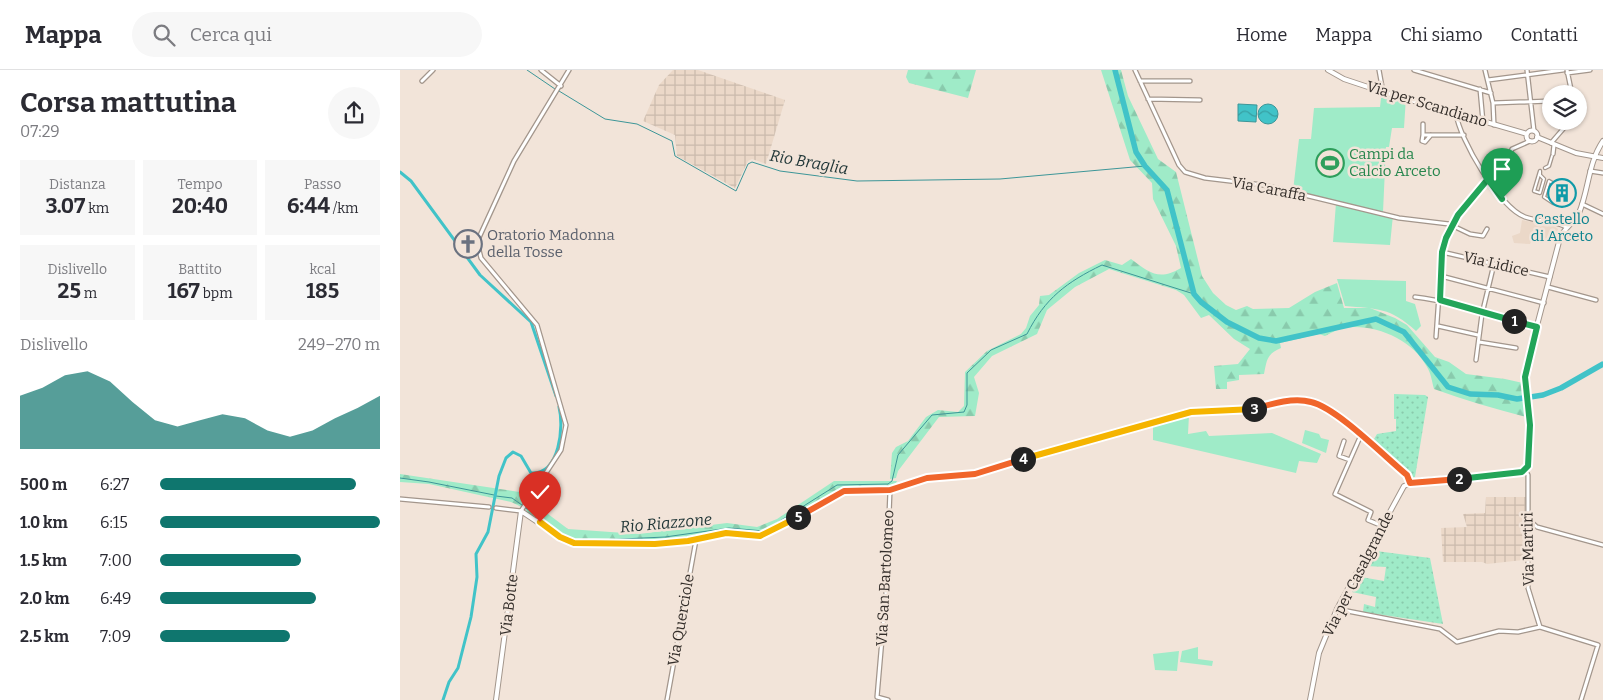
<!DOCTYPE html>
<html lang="it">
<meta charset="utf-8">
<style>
:root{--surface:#fff;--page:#f7f7f7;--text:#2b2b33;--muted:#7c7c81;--line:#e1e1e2;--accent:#0f766e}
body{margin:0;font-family:Bitter,serif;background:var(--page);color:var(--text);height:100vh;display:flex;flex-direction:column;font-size:19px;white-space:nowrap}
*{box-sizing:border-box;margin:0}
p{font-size:16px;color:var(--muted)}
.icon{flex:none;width:28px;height:28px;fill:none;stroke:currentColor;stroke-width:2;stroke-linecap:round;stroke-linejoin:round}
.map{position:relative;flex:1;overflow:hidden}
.details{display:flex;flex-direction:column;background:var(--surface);width:400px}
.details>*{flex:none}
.controls{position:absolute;left:1142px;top:15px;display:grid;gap:10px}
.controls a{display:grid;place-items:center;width:45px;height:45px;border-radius:50%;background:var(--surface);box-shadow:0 1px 4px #0004;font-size:25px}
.pin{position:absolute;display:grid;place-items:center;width:42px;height:42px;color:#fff;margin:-51px -21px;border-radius:50% 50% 50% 0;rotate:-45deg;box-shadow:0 0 5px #0007}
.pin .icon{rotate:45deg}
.km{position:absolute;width:25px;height:25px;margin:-12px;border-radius:50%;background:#222;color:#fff;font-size:14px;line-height:25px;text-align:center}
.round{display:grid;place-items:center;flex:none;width:52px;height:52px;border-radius:26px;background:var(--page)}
.summary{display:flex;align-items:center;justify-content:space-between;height:85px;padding:0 20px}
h1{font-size:28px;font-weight:700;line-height:38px}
.figures{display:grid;grid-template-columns:repeat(3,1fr);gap:8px;height:85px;padding:5px 20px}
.figures div{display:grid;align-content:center;border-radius:0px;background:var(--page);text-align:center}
.figures b{font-size:21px;font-weight:700}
.figures small{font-size:14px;font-weight:400}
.figures p{font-size:14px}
.chart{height:140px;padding:10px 20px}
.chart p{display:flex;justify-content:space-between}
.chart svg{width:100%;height:90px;margin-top:5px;fill:var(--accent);opacity:.7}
ul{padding:0 20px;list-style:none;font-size:16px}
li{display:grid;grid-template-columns:80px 60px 1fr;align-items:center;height:38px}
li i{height:12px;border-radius:6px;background:var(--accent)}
header{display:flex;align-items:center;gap:30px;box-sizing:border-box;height:70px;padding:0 25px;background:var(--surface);border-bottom:1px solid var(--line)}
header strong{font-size:24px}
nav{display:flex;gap:28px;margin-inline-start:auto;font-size:18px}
.search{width:350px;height:45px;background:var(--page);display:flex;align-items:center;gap:12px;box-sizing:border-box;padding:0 18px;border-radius:28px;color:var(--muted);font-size:19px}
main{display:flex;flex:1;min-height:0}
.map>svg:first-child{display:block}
.built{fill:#ebd8c8}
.industrial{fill:url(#industrial-grid)}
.grass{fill:#9febc8}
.forest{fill:url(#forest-firs)}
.park{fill:url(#park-dots)}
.water{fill:url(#water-waves);stroke:#3d9698}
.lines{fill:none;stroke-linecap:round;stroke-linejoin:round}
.stream{stroke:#3d9698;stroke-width:1}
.canal{stroke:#41c3c8;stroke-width:3}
.river{stroke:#41c3c8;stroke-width:5.5}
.pedestrian-casing{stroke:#a3968c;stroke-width:4.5}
.minor-casing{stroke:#a3968c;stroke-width:5.5}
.tertiary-casing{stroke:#a3968c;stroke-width:6}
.pedestrian{stroke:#fff;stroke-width:2}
.minor{stroke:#fff;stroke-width:3}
.tertiary{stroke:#fff;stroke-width:4}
.split-1-casing{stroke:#fff;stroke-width:10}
.split-2-casing{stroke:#fff;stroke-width:10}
.split-3-casing{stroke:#fff;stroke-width:10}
.split-4-casing{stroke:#fff;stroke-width:10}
.split-5-casing{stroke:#fff;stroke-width:10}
.split-6-casing{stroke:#fff;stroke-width:10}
.split-1{stroke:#22a559;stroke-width:6}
.split-2{stroke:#22a559;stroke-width:6}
.split-3{stroke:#f0652b;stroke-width:6}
.split-4{stroke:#f5b400;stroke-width:6}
.split-5{stroke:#f0652b;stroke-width:6}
.split-6{stroke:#f5b400;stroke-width:6}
.labels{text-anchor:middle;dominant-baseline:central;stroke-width:5;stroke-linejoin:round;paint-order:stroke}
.street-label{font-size:15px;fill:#332d29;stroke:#f2e4d9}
.leisure-label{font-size:15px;fill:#27864d;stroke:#f2e4d9;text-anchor:start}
.culture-label{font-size:15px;fill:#0d838f;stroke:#f2e4d9}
.worship-label{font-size:15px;fill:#5b616d;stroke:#f2e4d9;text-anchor:start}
.water-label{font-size:16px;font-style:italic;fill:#1f3536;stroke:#f2e4d9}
</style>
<header>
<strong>Mappa</strong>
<div class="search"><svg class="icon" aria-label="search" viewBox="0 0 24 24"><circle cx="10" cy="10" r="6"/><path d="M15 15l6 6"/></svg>Cerca qui</div>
<nav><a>Home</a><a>Mappa</a><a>Chi siamo</a><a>Contatti</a></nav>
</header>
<main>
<section class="details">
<div class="summary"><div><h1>Corsa mattutina</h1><p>07:29</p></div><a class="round"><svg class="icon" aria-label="share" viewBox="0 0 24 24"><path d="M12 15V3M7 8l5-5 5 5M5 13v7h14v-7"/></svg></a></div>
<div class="figures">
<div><p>Distanza</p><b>3.07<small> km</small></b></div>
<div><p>Tempo</p><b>20:40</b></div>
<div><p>Passo</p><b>6:44<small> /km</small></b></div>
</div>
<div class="figures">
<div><p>Dislivello</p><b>25<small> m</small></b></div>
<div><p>Battito</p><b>167<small> bpm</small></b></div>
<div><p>kcal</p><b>185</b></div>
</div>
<div class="chart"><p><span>Dislivello</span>249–270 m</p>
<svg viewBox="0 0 160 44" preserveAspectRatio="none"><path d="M0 44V18L10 14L20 8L30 6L40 11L50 21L60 30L70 33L80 30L90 27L100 29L110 35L120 38L130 35L140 29L150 24L160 18V44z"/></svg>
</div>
<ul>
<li><b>500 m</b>6:27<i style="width:89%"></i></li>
<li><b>1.0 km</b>6:15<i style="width:100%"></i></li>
<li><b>1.5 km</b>7:00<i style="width:64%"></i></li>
<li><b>2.0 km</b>6:49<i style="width:71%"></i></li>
<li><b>2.5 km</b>7:09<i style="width:59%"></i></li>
</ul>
</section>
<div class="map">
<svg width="1203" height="630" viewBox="0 0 1203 630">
<defs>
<pattern id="industrial-grid" width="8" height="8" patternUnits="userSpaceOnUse" patternTransform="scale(1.25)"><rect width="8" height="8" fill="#ebd8c8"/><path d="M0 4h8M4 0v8" fill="none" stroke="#cabaac"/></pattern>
<pattern id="forest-firs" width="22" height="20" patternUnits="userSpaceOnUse" patternTransform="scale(1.25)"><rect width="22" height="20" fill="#9febc8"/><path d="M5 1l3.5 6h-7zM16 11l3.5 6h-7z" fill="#89caac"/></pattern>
<pattern id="park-dots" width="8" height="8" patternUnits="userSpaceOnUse" patternTransform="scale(1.25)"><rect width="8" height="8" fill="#9febc8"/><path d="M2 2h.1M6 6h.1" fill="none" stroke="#89caac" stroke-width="1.8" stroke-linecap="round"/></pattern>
<pattern id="water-waves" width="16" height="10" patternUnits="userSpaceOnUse" patternTransform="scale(1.25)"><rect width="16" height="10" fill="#41c3c8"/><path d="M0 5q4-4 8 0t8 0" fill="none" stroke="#379fa2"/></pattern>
</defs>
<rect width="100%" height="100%" fill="#f2e4d9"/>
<!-- built -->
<path class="built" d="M 1122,150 L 1154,156 L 1158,159 L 1155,171 L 1133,167 L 1130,174 L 1114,173 L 1112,166 L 1120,163 Z"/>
<!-- industrial -->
<path class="industrial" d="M 273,0 L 298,0 L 385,30 L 366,94 L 352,89 L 348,91 L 335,118 L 277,86 L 275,65 L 243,51 L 259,15 Z
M 1086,427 L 1126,427 L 1123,490 L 1087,494 L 1082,492 L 1043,492 L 1041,458 L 1067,457 L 1063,444 L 1085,443 Z"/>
<!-- grass -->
<path class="grass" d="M 982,20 L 1006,27 L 1004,58 L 992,58 L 989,77 L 986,77 L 983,142 L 993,145 L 990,175 L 933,172 L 936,133 L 893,121 L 899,69 L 911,69 L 914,38 L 980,37 Z
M 937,209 L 1006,211 L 1006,231 L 1015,234 L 1021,256 L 1016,261 C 990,237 977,239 945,236 Z
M 789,345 L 788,364 L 806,361 L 809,366 L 872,363 L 921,384 L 917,393 L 899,391 L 896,403 L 753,370 L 753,356 Z
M 905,360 L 919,364 L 921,368 L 929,370 L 926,383 L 902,373 Z
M 798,577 L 798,589 L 813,591 L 812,596 L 780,592 L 782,581 Z
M 779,581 L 777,601 L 755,600 L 753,584 Z"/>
<!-- forest -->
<path class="forest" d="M 508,0 L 576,0 L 568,28 L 509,13 L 506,7 Z
M 701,0 L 721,0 L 728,26 L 758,89 L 776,102 L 802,206 L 813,223 L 826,235 L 836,240 L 847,236 L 853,239 L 889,238 L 915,222 L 937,213 L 944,238 L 970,238 L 995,248 L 1007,255 L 1035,287 L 1049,292 L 1066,304 L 1105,309 L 1123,313 L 1126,347 C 1095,339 1065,330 1034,319 C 1032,312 1031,303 1027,297 C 1012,269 974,253 943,258 C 937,259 930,264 925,266 L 919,264 L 880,273 L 881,278 C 867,284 867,289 864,304 L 839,305 L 839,310 L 827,312 L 827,319 L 816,319 L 814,296 L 838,294 L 850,279 L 834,269 L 809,245 L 801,248 L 784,225 L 776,220 L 709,199 L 675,217 L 647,240 L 637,264 L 592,286 L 574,307 L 579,323 L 575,346 L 539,347 L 498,401 L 496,408 L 490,409 L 492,383 L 496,377 L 508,371 L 526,347 L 538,340 L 558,342 L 564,336 L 565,302 L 587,281 L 621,264 L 626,258 L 630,246 L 639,235 L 640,226 L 649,225 L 679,203 L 705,190 L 722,195 L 731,189 C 750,203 759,211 781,198 L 776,176 L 753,129 L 752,113 L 730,90 Z
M 0,404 L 126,423 L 134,426 L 144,441 L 168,459 L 239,464 L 327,453 L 357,457 L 377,449 L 434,411 L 497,411 L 494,417 L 441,420 L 361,464 L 328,460 L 274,470 L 232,471 L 194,477 L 170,476 L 159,471 L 129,449 L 126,439 L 111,432 L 29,414 L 0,412 Z"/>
<!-- park -->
<path class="park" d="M 994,324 L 1025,325 L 1028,327 L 1015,407 L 1011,408 L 974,369 L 977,364 L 996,361 L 996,349 L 994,349 Z
M 976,481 L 1030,488 L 1043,554 L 963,542 L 964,534 L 975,537 L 976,527 L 952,522 L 961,507 L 984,511 L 986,497 L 966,496 Z"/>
<!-- water -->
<path class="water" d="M858 44a10 10 0 1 1 20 0a10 10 0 1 1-20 0Z
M 838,34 L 857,35 L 856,52 L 838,51 Z"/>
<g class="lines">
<!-- stream -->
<path class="stream" d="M 127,0 L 155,19
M 159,21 L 205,49 L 237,54 L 272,71 L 275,86 L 336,121 L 348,94 L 352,92 L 380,101 L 457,111 L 600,109 L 745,96
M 0,408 L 29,412 L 94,425
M 96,426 L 112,428 L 170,469
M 178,471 L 265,467 L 329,458 L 364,461 L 437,415 L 488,414 L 492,411 L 498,385 L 532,345 L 564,342 L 567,335 L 567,303 L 591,280 L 627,264 C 645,228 667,212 702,195 L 794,224"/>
<!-- canal -->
<path class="canal" d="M 0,102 L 11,111 L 80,205 L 131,252 L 156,326
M 43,630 L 49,612 L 58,598 L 71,547 L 77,507 L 76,484 L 88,462 L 99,406 L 106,388 L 113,382 L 121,386 L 131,403 C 160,405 164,356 159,337"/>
<!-- river -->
<path class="river" d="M 715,0 L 736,82 L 745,96 L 767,120 L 794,224 L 801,232 L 827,252 L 859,268 L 876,271 L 976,249 L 1004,262 L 1048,317 L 1070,324 L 1098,325 L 1117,329 L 1143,325 L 1161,318 L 1203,294"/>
<defs>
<path id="pedestrian" d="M 1145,98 L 1149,96 L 1152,86
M 1140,101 L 1140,105 L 1144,109 L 1140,123 L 1134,121 Z
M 1149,111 L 1159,117 L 1153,133 L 1144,127 Z"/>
<path id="minor" d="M 141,0 L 161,16
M 735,0 L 779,95 L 785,102 L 805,108 L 863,115 L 999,148 L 1049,154 L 1070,164 L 1083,166 L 1087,159
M 979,0 L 983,22
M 1014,0 L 1091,23
M 1085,0 L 1093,33 L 1094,55
M 1127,0 L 1134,61
M 1167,0 L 1172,24
M 1167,3 L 1190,0
M 1088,10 L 1163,0
M 22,11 L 33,0
M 740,11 L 790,11
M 1080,19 L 1083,52
M 748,29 L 800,30
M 1093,33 L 1151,31
M 1056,43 C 1059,69 1100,138 1125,147 C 1139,152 1153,150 1166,157
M 1023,65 L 1023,54
M 1031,65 L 1025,72 L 1022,71 L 1023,65 L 1064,65
M 1151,73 L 1170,51
M 1153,84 L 1154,75
M 1190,101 L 1203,103
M 1182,134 L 1203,144
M 1042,182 L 1150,207
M 1041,206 L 1144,233
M 1148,217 L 1196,230
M 1015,227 C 1056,232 1096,247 1137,257
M 1038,256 L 1078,265
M 1036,267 L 1042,182 L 1046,168 L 1056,148 L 1070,130 L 1088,109 L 1104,99 L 1112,79 L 1130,71
M 1079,272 L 1116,278
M 1076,290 L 1082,244 L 1094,194
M 961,365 L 935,424 L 971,442 L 968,450 L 980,455
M 944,371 L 939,386 L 950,390
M 1125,400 L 1128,405 L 1128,518 L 1140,557
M 0,429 L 89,437
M 96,438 L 121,441 L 161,380 L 166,355 L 137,255 L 81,188 L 77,172 L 114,91 L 169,0
M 1128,449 L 1137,457 L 1203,475
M 937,539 L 1040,559 L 1057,572 L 1099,561 L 1118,562 L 1140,557
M 1140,557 L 1198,575 L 1181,630
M 267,630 L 296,470
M 488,630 L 477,627 L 486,523 L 490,420"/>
<path id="tertiary" d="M 928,0 L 944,9 L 983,22 L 1127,64
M1126.5 66a5.5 5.5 0 1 1 11 0a5.5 5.5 0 1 1-11 0Z
M 1137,67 L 1176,83 L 1203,88
M 96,630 L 121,441 L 160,467 L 178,473 L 274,473 L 326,463 L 360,466 L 444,421 L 490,420 L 527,408 L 575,404 L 791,342 C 810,340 829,341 848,340 C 869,338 891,325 913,332 C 943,342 981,384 1007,405 L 1010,413
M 910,630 L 919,583 L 937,539 L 1004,416 L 1017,411 L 1122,402 L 1128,396 L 1130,355 L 1125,301 L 1160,168 C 1164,158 1174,153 1179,143 C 1189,119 1188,93 1203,71"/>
</defs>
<!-- pedestrian casing -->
<use href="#pedestrian" class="pedestrian-casing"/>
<!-- minor casing -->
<use href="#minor" class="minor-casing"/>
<!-- tertiary casing -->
<use href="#tertiary" class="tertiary-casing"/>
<!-- pedestrian -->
<use href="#pedestrian" class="pedestrian"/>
<!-- minor -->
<use href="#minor" class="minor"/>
<!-- tertiary -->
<use href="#tertiary" class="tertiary"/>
</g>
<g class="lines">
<defs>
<path id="split-1" d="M 1102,129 L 1088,109 L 1058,145 L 1046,168 L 1042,182 L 1040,230 L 1114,251"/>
<path id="split-2" d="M 1059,409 L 1122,402 L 1128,396 L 1130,355 L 1125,307 L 1137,257 L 1114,251"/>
<path id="split-3" d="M 854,339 C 871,334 893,327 911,332 C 937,338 984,386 1007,405 L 1010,413 L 1059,409"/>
<path id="split-4" d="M 623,389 L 791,342 L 854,339"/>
<path id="split-5" d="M 398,447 L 444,421 L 490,420 L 527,408 L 575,404 L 623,389"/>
<path id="split-6" d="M 140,452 L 160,467 L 174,473 L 255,474 L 288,471 L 326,463 L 360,466 L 398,447"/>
</defs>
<!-- split-1 casing -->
<use href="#split-1" class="split-1-casing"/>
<!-- split-2 casing -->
<use href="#split-2" class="split-2-casing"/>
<!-- split-3 casing -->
<use href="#split-3" class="split-3-casing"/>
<!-- split-4 casing -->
<use href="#split-4" class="split-4-casing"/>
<!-- split-5 casing -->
<use href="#split-5" class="split-5-casing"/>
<!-- split-6 casing -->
<use href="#split-6" class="split-6-casing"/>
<!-- split-1 -->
<use href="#split-1" class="split-1"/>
<!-- split-2 -->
<use href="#split-2" class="split-2"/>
<!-- split-3 -->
<use href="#split-3" class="split-3"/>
<!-- split-4 -->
<use href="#split-4" class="split-4"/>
<!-- split-5 -->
<use href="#split-5" class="split-5"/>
<!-- split-6 -->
<use href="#split-6" class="split-6"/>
</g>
<!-- icons -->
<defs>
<symbol id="stadium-ring" viewBox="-11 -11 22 22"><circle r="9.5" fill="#f2e4d9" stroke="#2e9e5b" stroke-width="1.5"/><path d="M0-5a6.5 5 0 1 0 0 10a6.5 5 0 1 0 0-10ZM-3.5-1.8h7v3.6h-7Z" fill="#2e9e5b"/></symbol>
<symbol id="building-ring" viewBox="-11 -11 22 22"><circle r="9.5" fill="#f2e4d9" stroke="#0f9aa8" stroke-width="1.5"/><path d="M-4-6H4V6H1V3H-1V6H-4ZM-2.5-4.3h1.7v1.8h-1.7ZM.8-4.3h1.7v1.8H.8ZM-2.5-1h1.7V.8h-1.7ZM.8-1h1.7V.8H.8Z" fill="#0f9aa8"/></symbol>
<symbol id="church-ring" viewBox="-11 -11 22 22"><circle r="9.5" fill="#f2e4d9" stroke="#6b7280" stroke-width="1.5"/><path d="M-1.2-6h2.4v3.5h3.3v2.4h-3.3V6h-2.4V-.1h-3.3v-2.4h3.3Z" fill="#6b7280"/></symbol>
</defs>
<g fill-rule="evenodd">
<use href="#stadium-ring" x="914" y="77" width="32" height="32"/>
<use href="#building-ring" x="1146" y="107" width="32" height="32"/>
<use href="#church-ring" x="52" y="158" width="32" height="32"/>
</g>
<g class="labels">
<!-- street labels -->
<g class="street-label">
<text transform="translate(1027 34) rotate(17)">Via per Scandiano</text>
<text transform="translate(869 119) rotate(11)">Via Caraffa</text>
<text transform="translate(1096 194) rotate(13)">Via Lidice</text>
<text transform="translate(1128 479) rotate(-91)">Via Martiri</text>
<text transform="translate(958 504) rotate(-63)">Via per Casalgrande</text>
<text transform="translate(485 508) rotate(-87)">Via San Bartolomeo</text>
<text transform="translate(109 535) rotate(-83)">Via Botte</text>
<text transform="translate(281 550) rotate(-80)">Via Querciole</text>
</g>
<!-- leisure labels -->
<g class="leisure-label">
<text x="949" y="84">Campi da<tspan x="949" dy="17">Calcio Arceto</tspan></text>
</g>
<!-- culture labels -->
<g class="culture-label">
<text x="1162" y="149">Castello<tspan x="1162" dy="17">di Arceto</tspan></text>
</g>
<!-- worship labels -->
<g class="worship-label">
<text x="87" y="165">Oratorio Madonna<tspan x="87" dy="17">della Tosse</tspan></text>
</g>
<!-- water labels -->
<g class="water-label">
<text transform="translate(409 92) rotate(10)">Rio Braglia</text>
<text transform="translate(266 453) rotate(-5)">Rio Riazzone</text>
</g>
</g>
</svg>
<div class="controls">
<a><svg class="icon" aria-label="layers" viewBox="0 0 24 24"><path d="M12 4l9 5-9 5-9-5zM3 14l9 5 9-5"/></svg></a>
</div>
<div class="pin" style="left:1102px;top:129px;background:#1e9e55"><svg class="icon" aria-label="arrive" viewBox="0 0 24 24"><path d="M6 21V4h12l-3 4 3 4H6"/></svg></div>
<div class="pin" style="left:140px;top:452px;background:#d93025"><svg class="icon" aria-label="check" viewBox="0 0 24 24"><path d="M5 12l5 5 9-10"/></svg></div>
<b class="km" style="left:1114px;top:251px">1</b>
<b class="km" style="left:1059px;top:409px">2</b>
<b class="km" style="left:854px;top:339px">3</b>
<b class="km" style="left:623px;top:389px">4</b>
<b class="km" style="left:398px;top:447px">5</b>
</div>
</main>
